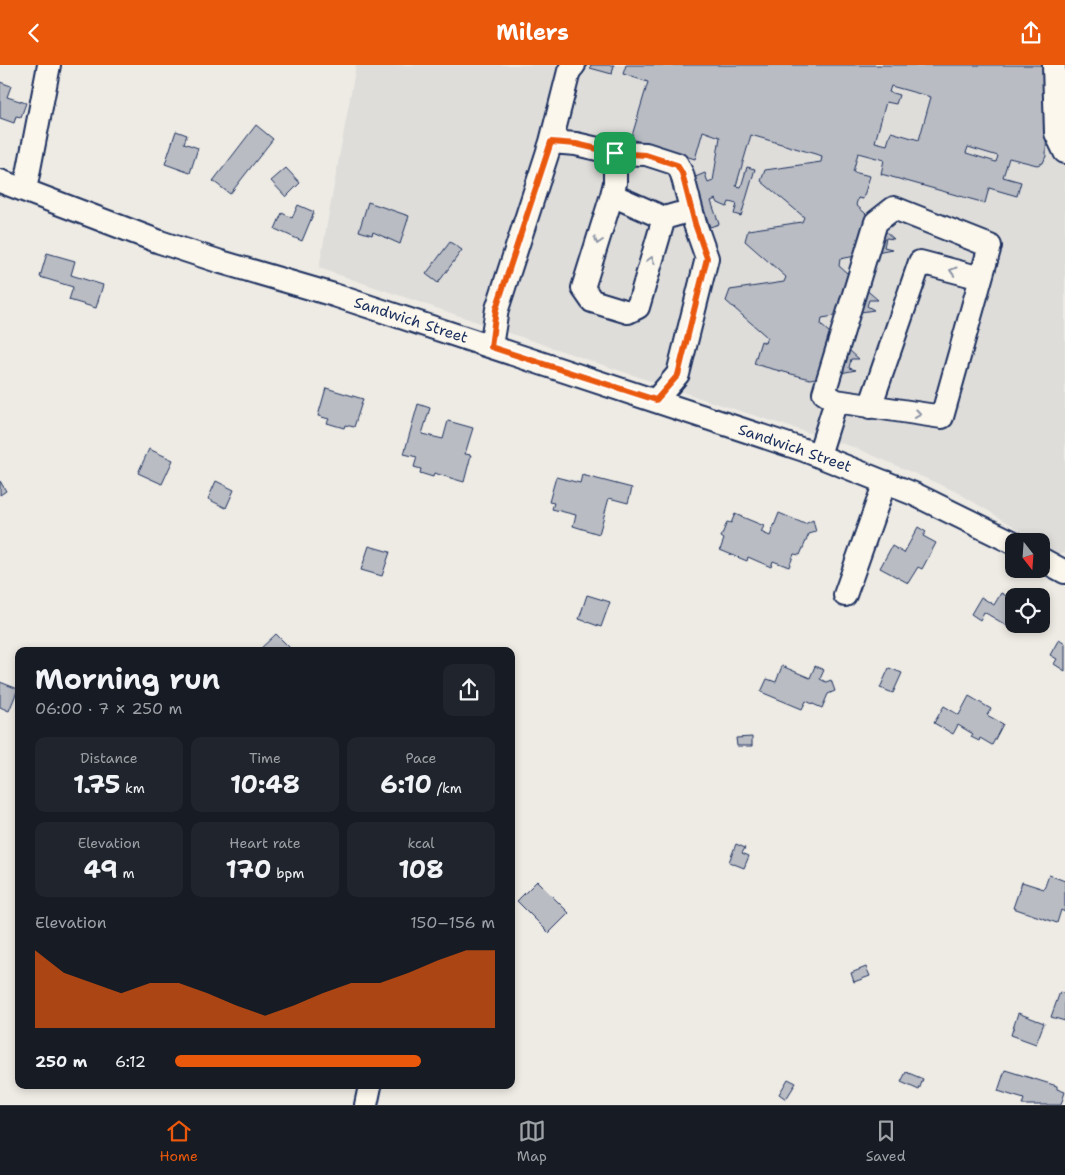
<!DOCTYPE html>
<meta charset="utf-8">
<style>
:root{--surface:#171b24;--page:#20242c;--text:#f1f3f6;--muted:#9ea1a6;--line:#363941;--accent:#ea580c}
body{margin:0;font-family:"Shantell Sans",sans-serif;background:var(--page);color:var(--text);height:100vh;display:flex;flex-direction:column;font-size:19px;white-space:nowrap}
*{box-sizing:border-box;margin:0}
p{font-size:16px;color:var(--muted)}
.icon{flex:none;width:28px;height:28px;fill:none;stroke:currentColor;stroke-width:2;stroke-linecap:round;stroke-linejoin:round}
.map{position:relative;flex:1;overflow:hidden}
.panel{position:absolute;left:15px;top:582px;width:500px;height:442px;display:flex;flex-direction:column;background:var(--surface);border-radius:10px;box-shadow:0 2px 8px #0003}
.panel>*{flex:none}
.needle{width:32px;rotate:163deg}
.fabs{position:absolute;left:1005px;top:468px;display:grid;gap:10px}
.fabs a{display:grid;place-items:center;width:45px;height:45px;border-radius:10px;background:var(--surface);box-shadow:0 2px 8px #0003;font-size:25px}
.pin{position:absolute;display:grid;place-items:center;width:42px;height:42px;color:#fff;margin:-21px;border-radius:10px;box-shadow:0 2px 8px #0006}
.round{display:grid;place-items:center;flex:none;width:52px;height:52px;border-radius:10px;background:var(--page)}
.overview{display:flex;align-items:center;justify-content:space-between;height:85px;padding:0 20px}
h1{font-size:28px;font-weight:700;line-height:38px}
.metrics{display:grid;grid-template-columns:repeat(3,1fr);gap:8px;height:85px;padding:5px 20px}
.metrics div{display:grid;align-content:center;border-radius:10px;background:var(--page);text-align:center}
.metrics b{font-size:25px;font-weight:700}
.metrics small{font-size:14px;font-weight:400}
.metrics p{font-size:14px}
.chart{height:140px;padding:10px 20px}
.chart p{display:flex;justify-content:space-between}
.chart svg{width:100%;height:90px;margin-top:5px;fill:var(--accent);opacity:.7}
ul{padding:0 20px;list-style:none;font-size:16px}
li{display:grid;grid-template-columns:80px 60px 1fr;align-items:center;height:38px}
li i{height:12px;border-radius:6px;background:var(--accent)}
header{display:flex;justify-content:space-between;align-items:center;height:65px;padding:0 20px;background:var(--accent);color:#fff;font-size:22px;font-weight:700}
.tab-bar{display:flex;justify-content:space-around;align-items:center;height:70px;border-top:1px solid var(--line);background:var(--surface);font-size:14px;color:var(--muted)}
.tab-bar a{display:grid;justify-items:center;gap:2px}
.tab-bar .current{color:var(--accent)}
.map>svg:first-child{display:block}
.built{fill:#deddda}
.building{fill:#b9bcc3;stroke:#1b2f5e;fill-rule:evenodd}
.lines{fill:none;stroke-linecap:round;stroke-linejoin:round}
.minor-casing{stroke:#1b2f5e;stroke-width:26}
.minor{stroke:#fbf7ec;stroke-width:22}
.oneway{stroke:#8b93a5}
.route-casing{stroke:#fff;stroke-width:10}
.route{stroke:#ea580c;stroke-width:6}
.labels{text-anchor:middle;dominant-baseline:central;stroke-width:5;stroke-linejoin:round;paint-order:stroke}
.street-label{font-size:15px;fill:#1b2f5e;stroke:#fbf7ec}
</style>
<header><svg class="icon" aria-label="back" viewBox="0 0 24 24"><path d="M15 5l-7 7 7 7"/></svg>Milers<svg class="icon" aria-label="share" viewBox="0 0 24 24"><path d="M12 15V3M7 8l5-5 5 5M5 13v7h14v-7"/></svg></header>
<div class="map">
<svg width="1065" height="1040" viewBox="0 0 1065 1040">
<rect width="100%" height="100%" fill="#eeebe4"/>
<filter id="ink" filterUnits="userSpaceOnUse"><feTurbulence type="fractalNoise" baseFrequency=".02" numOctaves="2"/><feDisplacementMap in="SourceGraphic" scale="10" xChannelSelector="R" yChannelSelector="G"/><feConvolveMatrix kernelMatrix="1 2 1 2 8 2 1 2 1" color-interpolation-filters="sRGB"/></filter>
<g filter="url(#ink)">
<!-- built -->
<path class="built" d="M 356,0 L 1065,0 L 1065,488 L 1058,488 L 957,427 L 856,383 L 706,335 L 319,203 Z"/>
<!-- building -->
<path class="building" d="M 591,0 L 614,0 L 612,9 L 590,3 Z
M 626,0 L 1048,0 L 1046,91 L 1043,98 L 1037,100 L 1009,93 L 1003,112 L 1021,117 L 1017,131 L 989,123 L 985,138 L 881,109 L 884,95 L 858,88 L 853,107 L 870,111 L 863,134 L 858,133 L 856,140 L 894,174 L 886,173 L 884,182 L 892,184 L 840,194 L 839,201 L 878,235 L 869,235 L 867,241 L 874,245 L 822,253 L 821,260 L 859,294 L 851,294 L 849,303 L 856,305 L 810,314 L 754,299 L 761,276 L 765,278 L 767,272 L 726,236 L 730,225 L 784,217 L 786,212 L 745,176 L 748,165 L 802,157 L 804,152 L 761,116 L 765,105 L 821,97 L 822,91 L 751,70 L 736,121 L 741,122 L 747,102 L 755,104 L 741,151 L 734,149 L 737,139 L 729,137 L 727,142 L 718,138 L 716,134 L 711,136 L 719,159 L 710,162 L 693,113 L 705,108 L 708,118 L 713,116 L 720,72 L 703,66 L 695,94 L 631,74 L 648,17 L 623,9 ZM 891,21 L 931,32 L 919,75 L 891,67 L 887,80 L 875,77 L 886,37 L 896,39 L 899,30 L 889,27 ZM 968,82 L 998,91 L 996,97 L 966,88 Z
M 0,17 L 11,21 L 7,32 L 26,38 L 21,52 L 16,51 L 14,58 L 0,53 Z
M 256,60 L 273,74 L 230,129 L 213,116 Z
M 176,66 L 187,70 L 184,78 L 198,83 L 190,108 L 165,99 Z
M 286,103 L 300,118 L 286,132 L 271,116 Z
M 368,137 L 409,151 L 400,179 L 373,167 L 372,170 L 359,166 Z
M 298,140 L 314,147 L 302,176 L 275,164 L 282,148 L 292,153 Z
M 450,177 L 462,185 L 438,218 L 426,209 Z
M 47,188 L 75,196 L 71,210 L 103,220 L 96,243 L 69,235 L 73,222 L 40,212 Z
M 326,323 L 363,334 L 354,362 L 345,360 L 344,363 L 327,358 L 329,354 L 318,351 Z
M 418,339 L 430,343 L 422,369 L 443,374 L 448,356 L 473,363 L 465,389 L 471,390 L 464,417 L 434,408 L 433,412 L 420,408 L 421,404 L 414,402 L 417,392 L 404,389 Z
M 149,384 L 173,395 L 162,419 L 138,408 Z
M 582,410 L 632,423 L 628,438 L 609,433 L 599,469 L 573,461 L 576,450 L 552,444 L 554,438 L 549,437 L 556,412 L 580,418 Z
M 0,416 L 6,426 L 0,430 Z
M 216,416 L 234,425 L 226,443 L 208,434 Z
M 779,448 L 805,459 L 813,455 L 816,467 L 809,469 L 800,490 L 794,489 L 789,502 L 773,496 L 771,502 L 748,492 L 747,496 L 720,485 L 724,474 L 721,472 L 727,457 L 731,458 L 735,449 L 764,461 L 761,467 L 770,471 Z
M 918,462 L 926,467 L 923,471 L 936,478 L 922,504 L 918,502 L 908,518 L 880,503 L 892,481 L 904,488 Z
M 369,481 L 390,487 L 382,511 L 361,505 Z
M 1001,528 L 1014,535 L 1014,559 L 1018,559 L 1014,565 L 984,547 L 980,555 L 971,549 L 981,532 L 994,540 Z
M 587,530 L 610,537 L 601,562 L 579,554 Z
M 276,569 L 292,585 L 258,586 Z
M 1059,574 L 1065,578 L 1065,606 L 1054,599 L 1057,594 L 1050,590 Z
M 782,601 L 810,613 L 815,601 L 824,605 L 820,614 L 826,617 L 831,615 L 835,626 L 828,629 L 822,643 L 806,636 L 802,644 L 761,627 L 767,614 L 776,617 Z
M 889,603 L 902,608 L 893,628 L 880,623 Z
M 0,617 L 18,624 L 9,646 L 0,642 Z
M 969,631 L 991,644 L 987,650 L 1003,659 L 992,680 L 980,673 L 979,676 L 971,672 L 973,669 L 958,660 L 953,669 L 934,658 L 944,641 L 959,650 Z
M 752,672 L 752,681 L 737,681 L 736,673 Z
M 736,779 L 745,783 L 742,788 L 749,791 L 744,803 L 729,797 Z
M 1049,810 L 1065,816 L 1065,847 L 1061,845 L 1057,858 L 1013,843 L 1022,817 L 1044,824 Z
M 537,816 L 569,848 L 549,868 L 517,836 Z
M 866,902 L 870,911 L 854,917 L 851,908 Z
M 1060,927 L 1065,929 L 1065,956 L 1051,952 Z
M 1018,948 L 1044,958 L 1036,979 L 1011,970 Z
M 1005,1005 L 1057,1021 L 1057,1024 L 1065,1027 L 1061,1040 L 1022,1040 L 1024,1034 L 998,1026 Z
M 906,1007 L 923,1014 L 919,1025 L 901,1017 Z
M 788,1014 L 796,1018 L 786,1034 L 779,1029 Z"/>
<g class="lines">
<defs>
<path id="minor" d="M 1054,0 L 1056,68 L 1065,87
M 551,77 L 576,79 L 615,88 L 646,89 L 677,99 L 682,109 L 695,159 L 707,193 L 678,309 L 656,335
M 615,88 L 615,118 L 612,130 L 664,153 L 678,149
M 0,116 L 160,177 L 221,197 L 334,230 L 804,385 L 914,429 L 1014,478
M 25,125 L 49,0
M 612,130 L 583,223 L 592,236 L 628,247 L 638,242 L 664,153
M 491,281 L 497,244 L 551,77 L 569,6 L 574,0
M 836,336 L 824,328 L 876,157 L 894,143 L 990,181 L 981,213
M 819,390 L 836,336 L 942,352 L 981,213 L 920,197 L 870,342
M 1041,494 L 1065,507
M 845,530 L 885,417
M 366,1040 L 370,1021"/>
</defs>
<!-- minor casing -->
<use href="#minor" class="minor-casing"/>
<!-- minor -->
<use href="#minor" class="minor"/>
</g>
<!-- one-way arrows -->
<defs><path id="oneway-chevron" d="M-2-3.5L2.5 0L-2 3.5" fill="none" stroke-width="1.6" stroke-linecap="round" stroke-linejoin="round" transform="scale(1.25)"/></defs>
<g class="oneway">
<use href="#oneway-chevron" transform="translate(598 176) rotate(108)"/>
<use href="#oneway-chevron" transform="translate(651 195) rotate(-74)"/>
<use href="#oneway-chevron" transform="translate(953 206) rotate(-164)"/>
<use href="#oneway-chevron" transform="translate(918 349) rotate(8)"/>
</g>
</g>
<g class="lines" filter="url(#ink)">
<defs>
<path id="route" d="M 551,77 L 576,79 L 615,88 L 646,90 L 677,100 L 682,108 L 695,159 L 707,193 L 678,310 L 656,335 L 491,282 L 496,244 Z"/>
</defs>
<!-- route casing -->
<use href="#route" class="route-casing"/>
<!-- route -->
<use href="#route" class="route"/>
</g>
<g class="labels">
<!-- street labels -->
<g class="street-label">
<text transform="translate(411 255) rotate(18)">Sandwich Street</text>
<text transform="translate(795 383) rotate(19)">Sandwich Street</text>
</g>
</g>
</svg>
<div class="fabs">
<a><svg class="needle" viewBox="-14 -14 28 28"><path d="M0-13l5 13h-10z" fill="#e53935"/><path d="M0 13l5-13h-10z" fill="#9ea1a6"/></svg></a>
<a><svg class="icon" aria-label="locate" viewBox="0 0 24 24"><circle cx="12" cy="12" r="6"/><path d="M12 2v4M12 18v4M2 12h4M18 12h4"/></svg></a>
</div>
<div class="pin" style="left:615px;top:88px;background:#1e9e55"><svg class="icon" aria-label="arrive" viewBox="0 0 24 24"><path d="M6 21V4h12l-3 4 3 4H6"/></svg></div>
<section class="panel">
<div class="overview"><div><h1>Morning run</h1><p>06:00 · 7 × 250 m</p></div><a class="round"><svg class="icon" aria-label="share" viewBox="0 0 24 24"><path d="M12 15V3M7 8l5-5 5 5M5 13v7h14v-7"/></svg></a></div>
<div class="metrics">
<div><p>Distance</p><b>1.75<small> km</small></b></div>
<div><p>Time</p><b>10:48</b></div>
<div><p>Pace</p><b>6:10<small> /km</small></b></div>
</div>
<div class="metrics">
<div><p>Elevation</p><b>49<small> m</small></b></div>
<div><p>Heart rate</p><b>170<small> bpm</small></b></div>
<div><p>kcal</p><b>108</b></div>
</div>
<div class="chart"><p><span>Elevation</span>150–156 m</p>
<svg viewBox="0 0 160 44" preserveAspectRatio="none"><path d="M0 44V6L10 17L20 22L30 27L40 22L50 22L60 27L70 33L80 38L90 33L100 27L110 22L120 22L130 17L140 11L150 6L160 6V44z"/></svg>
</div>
<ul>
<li><b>250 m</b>6:12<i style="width:77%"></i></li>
</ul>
</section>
</div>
<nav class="tab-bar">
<a class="current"><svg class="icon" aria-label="home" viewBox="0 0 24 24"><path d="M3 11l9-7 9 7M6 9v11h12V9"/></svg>Home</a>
<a><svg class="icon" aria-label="map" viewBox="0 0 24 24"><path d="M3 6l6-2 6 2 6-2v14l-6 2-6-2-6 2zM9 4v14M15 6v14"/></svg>Map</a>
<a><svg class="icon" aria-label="saved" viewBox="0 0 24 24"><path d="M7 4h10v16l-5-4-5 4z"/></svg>Saved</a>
</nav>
